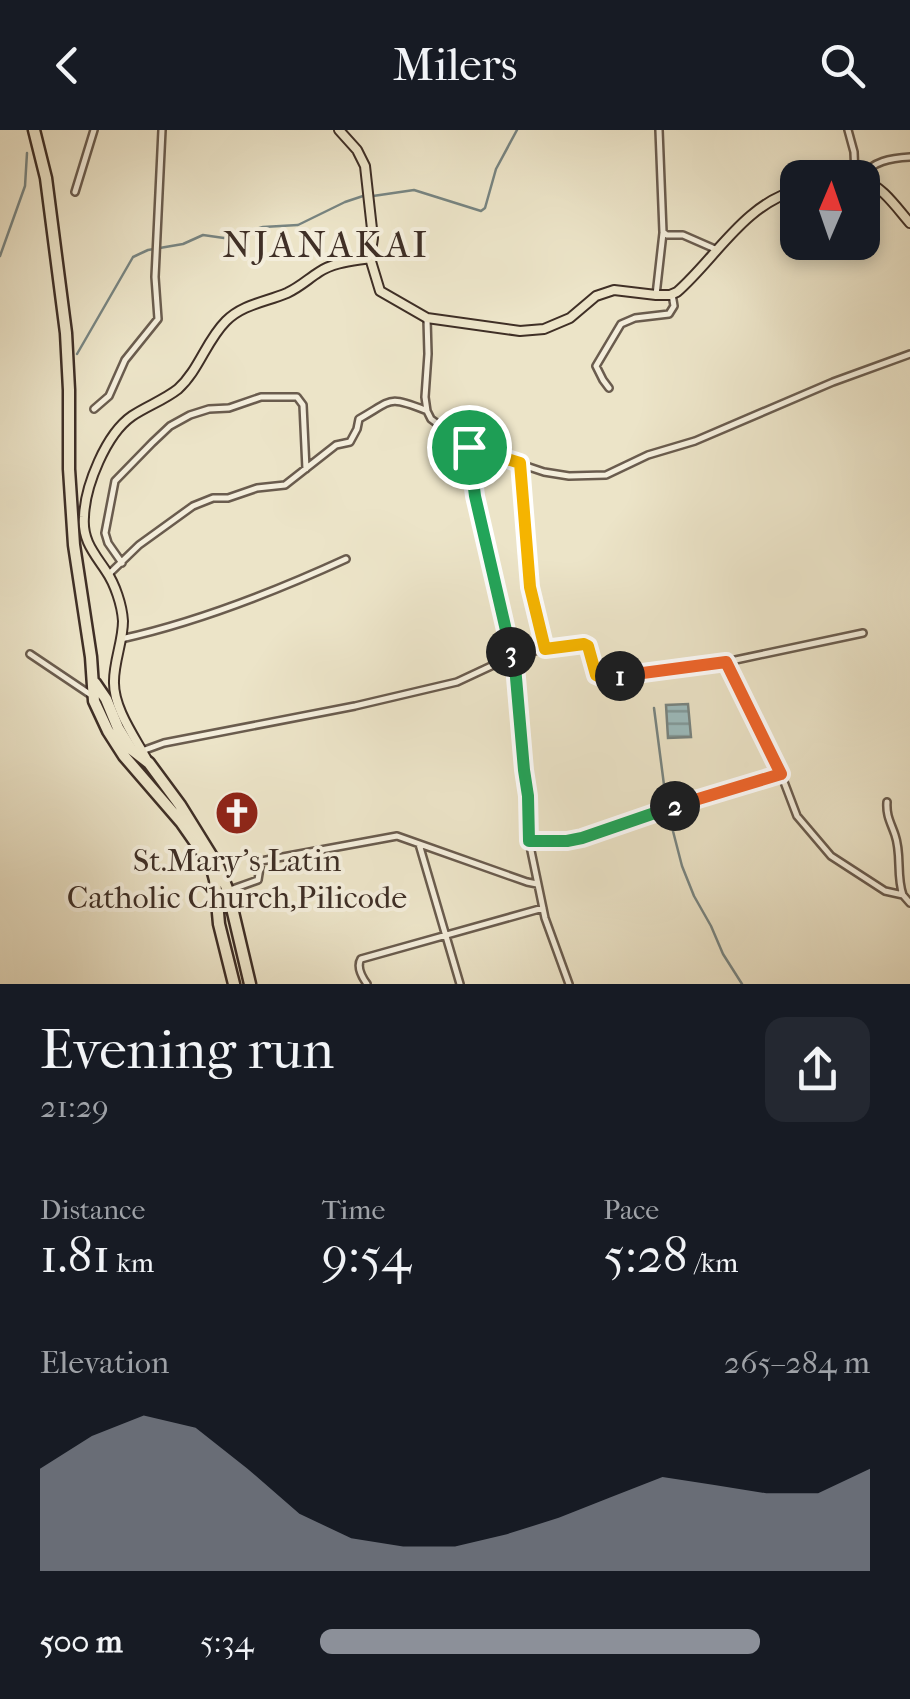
<!DOCTYPE html>
<meta charset="utf-8">
<style>
:root{--surface:#171b24;--page:#242831;--text:#f1f3f6;--muted:#9ea1a6;--accent:#8c9099}
body{margin:0;font-family:"IM FELL French Canon",serif;background:var(--page);color:var(--text);height:100vh;display:flex;flex-direction:column;font-size:38px;white-space:nowrap}
*{box-sizing:border-box;margin:0}
p{font-size:32px;color:var(--muted)}
.icon{flex:none;width:55px;height:55px;fill:none;stroke:currentColor;stroke-width:2;stroke-linecap:round;stroke-linejoin:round}
.map{position:relative;height:854px;overflow:hidden}
.details{display:flex;flex-direction:column;background:var(--surface);flex:1}
.details>*{flex:none}
.needle{width:65px;rotate:2deg}
.controls{position:absolute;left:780px;top:30px;display:grid;gap:20px}
.controls a{display:grid;place-items:center;width:100px;height:100px;border-radius:20px;background:var(--surface);box-shadow:0 5px 15px #0003;font-size:50px}
.pin{position:absolute;display:grid;place-items:center;width:85px;height:85px;color:#fff;margin:-42px;border:5px solid #fff;border-radius:50%;box-shadow:0 2px 10px #0007}
.km{position:absolute;width:50px;height:50px;margin:-25px;border-radius:50%;background:#222;color:#fff;font-size:28px;line-height:50px;text-align:center}
.round{display:grid;place-items:center;flex:none;width:105px;height:105px;border-radius:20px;background:var(--page)}
.head{display:flex;align-items:center;justify-content:space-between;height:170px;padding:0 40px}
h1{font-size:55px;font-weight:600;line-height:75px}
.stats{display:grid;grid-template-columns:repeat(3,1fr);gap:15px;height:170px;padding:10px 40px}
.stats div{display:grid;align-content:center}
.stats b{font-size:50px;font-weight:600}
.stats small{font-size:28px;font-weight:400}
.stats p{font-size:28px}
.chart{height:280px;padding:20px 40px}
.chart p{display:flex;justify-content:space-between}
.chart svg{width:100%;height:180px;margin-top:10px;fill:var(--accent);opacity:.7}
ul{padding:0 40px;list-style:none;font-size:32px}
li{display:grid;grid-template-columns:160px 120px 1fr;align-items:center;height:75px}
li i{height:25px;border-radius:12px;background:var(--accent)}
header{display:flex;justify-content:space-between;align-items:center;height:130px;padding:0 40px;background:var(--surface);font-size:45px;font-weight:600}
.map>svg:first-child{display:block}
.water{fill:url(#water-rules);stroke:#778481;stroke-width:2.5}
.lines{fill:none;stroke-linecap:round;stroke-linejoin:round}
.stream{stroke:#778481;stroke-width:2.5}
.minor-casing{stroke:#6a5c4e;stroke-width:10}
.major-casing{stroke:#3f2f26;stroke-width:12}
.highway-casing{stroke:#3f2f26;stroke-width:15}
.minor{stroke:#f3eddb;stroke-width:5}
.major{stroke:#ece4c8;stroke-width:8}
.highway{stroke:#ece4c8;stroke-width:10}
.split-1-casing{stroke:#fff;stroke-width:20}
.split-2-casing{stroke:#fff;stroke-width:20}
.split-3-casing{stroke:#fff;stroke-width:20}
.split-4-casing{stroke:#fff;stroke-width:20}
.split-1{stroke:#f5b400;stroke-width:12}
.split-2{stroke:#f0652b;stroke-width:12}
.split-3{stroke:#22a559;stroke-width:12}
.split-4{stroke:#22a559;stroke-width:12}
.labels{text-anchor:middle;dominant-baseline:central;stroke-width:8;stroke-linejoin:round;paint-order:stroke}
.poi-label{font-size:32px;fill:#3f2f26;stroke:#f3eddb}
.quarter-label{font-size:38px;letter-spacing:2.5px;fill:#3f2f26;stroke:#f3eddb}
</style>
<header><svg class="icon" aria-label="back" viewBox="0 0 24 24"><path d="M15 5l-7 7 7 7"/></svg>Milers<svg class="icon" aria-label="search" viewBox="0 0 24 24"><circle cx="10" cy="10" r="6"/><path d="M15 15l6 6"/></svg></header>
<div class="map">
<svg width="910" height="854" viewBox="0 0 910 854">
<defs>
<pattern id="water-rules" width="6" height="5" patternUnits="userSpaceOnUse" patternTransform="scale(2.5)"><rect width="6" height="5" fill="#9cbcbe"/><path d="M0 2.5h6" fill="none" stroke="#81999a"/></pattern>
</defs>
<rect width="100%" height="100%" fill="#ece4c8"/>
<filter id="stains"><feTurbulence type="fractalNoise" baseFrequency=".002" numOctaves="4"/><feColorMatrix values="0 0 0 0 .2 0 0 0 0 .09 0 0 0 0 .02 0 0 0 .5 -.17"/></filter>
<radialGradient id="worn" r=".72"><stop offset=".6" stop-color="#630" stop-opacity="0"/><stop offset="1" stop-color="#630" stop-opacity=".3"/></radialGradient>
<!-- water -->
<path class="water" d="M 688,574 L 691,607 L 668,608 L 666,575 Z"/>
<g class="lines">
<!-- stream -->
<path class="stream" d="M 373,66 L 414,60 L 481,81 L 485,78 L 496,39 L 517,0
M 0,126 L 25,56 L 27,23
M 77,224 L 133,127 L 148,120 L 183,114 L 203,105 L 224,108 L 263,97 L 298,95 L 345,72 L 363,66
M 654,578 L 667,678 L 682,736 L 694,766 L 711,796 L 723,824 L 742,854"/>
<defs>
<path id="minor" d="M 659,0 L 663,102 L 667,105 L 683,105 L 715,119
M 848,0 L 854,22 L 855,46
M 861,48 C 871,31 892,28 910,27
M 75,62 L 94,0
M 656,165 L 663,103
M 427,189 L 428,224 L 425,267 L 427,281 L 431,289 L 469,317 L 544,342 L 569,346 L 606,345 L 648,325 L 695,311 L 833,252 L 910,224
M 609,258 L 603,250 L 596,236 L 621,194 L 635,188 L 669,184 L 674,176 L 672,164
M 94,279 L 109,266 L 125,230 L 158,189 L 155,147 L 162,0
M 469,317 L 475,366 L 504,496 L 515,536 L 524,640 L 528,666 L 530,716 L 545,788 L 569,854
M 520,333 L 530,457 L 544,518
M 122,433 L 108,413 L 105,403 L 115,351 L 152,313 L 170,296 L 190,285 L 209,279 L 229,278 L 261,267 L 297,267 L 303,275 L 306,339
M 109,444 L 139,415 L 193,376 L 213,368 L 228,368 L 257,358 L 285,355 L 336,315 L 350,312 L 357,299 L 359,289 C 393,270 387,265 425,280
M 121,509 C 198,492 274,462 346,429
M 30,524 L 94,567
M 726,532 L 863,503
M 142,621 L 164,613 L 355,576 L 457,552 L 517,524 L 574,514 L 588,516 L 596,545 L 603,548 L 726,532 L 781,644 L 797,686 L 831,726 L 885,761 L 903,765 L 910,773
M 887,672 C 886,686 891,693 895,705 C 902,725 896,746 903,765
M 529,711 L 567,711 L 582,708 L 663,680 L 781,644
M 419,714 L 460,854
M 230,760 L 258,750 L 261,731 L 397,706 L 527,752 L 537,754
M 367,854 C 362,847 356,837 361,829 L 543,778"/>
<path id="major" d="M 339,0 L 357,20 L 365,36 L 373,108 L 370,128 L 380,161 L 427,188 L 520,201 L 544,199 L 570,188 L 596,166 L 614,160 L 656,165 L 670,165 L 677,162 C 715,129 745,73 798,60
M 847,48 L 857,48
M 862,49 C 883,57 896,77 910,93
M 146,628 C 134,606 113,577 114,551 C 114,531 123,511 123,491 C 122,475 115,454 106,441 C 94,423 82,410 84,387 C 85,356 106,304 132,286 C 147,276 164,270 178,259 C 199,240 206,211 226,191 C 243,174 266,172 287,163 C 300,157 308,149 319,142 C 334,132 353,131 370,128"/>
<path id="highway" d="M 34,0 L 46,48 L 66,203 L 69,260 L 69,339 L 74,415 L 91,527 L 94,571 L 108,601 L 124,626 L 181,692 L 211,735 L 215,750 L 219,794 L 234,854
M 95,553 L 106,569 L 118,598 L 131,619 L 149,633 L 180,675 L 219,738 L 228,761 L 250,854"/>
</defs>
<!-- minor casing -->
<use href="#minor" class="minor-casing"/>
<!-- major casing -->
<use href="#major" class="major-casing"/>
<!-- highway casing -->
<use href="#highway" class="highway-casing"/>
<!-- minor -->
<use href="#minor" class="minor"/>
<!-- major -->
<use href="#major" class="major"/>
<!-- highway -->
<use href="#highway" class="highway"/>
</g>
<g class="lines">
<defs>
<path id="split-1" d="M 469,317 L 520,333 L 530,457 L 545,519 L 584,514 L 588,516 L 596,545 L 603,548 L 620,546"/>
<path id="split-2" d="M 620,546 L 726,532 L 781,644 L 675,676"/>
<path id="split-3" d="M 511,522 L 515,536 L 524,640 L 528,666 L 529,711 L 567,711 L 582,708 L 675,676"/>
<path id="split-4" d="M 469,317 L 475,366 L 511,522"/>
</defs>
<!-- split-1 casing -->
<use href="#split-1" class="split-1-casing"/>
<!-- split-2 casing -->
<use href="#split-2" class="split-2-casing"/>
<!-- split-3 casing -->
<use href="#split-3" class="split-3-casing"/>
<!-- split-4 casing -->
<use href="#split-4" class="split-4-casing"/>
<!-- split-1 -->
<use href="#split-1" class="split-1"/>
<!-- split-2 -->
<use href="#split-2" class="split-2"/>
<!-- split-3 -->
<use href="#split-3" class="split-3"/>
<!-- split-4 -->
<use href="#split-4" class="split-4"/>
</g>
<!-- icons -->
<defs>
<symbol id="church-disc" viewBox="-11 -11 22 22"><circle r="9.5" fill="#8f2418" stroke="#f3eddb"/><path d="M-1.2-6h2.4v3.5h3.3v2.4h-3.3V6h-2.4V-.1h-3.3v-2.4h3.3Z" fill="#fff"/></symbol>
</defs>
<g fill-rule="evenodd">
<use href="#church-disc" x="212" y="658" width="50" height="50"/>
</g>
<g class="labels">
<!-- poi labels -->
<g class="poi-label">
<text x="237" y="730">St.Mary's Latin<tspan x="237" dy="37">Catholic Church,Pilicode</tspan></text>
</g>
<!-- quarter labels -->
<g class="quarter-label">
<text x="326" y="114">NJANAKAI</text>
</g>
</g>
<rect width="100%" height="100%" filter="url(#stains)"/>
<rect width="100%" height="100%" fill="url(#worn)"/>
</svg>
<div class="controls">
<a><svg class="needle" viewBox="-14 -14 28 28"><path d="M0-13l5 13h-10z" fill="#e53935"/><path d="M0 13l5-13h-10z" fill="#9ea1a6"/></svg></a>
</div>
<div class="pin" style="left:469px;top:317px;background:#1e9e55"><svg class="icon" aria-label="arrive" viewBox="0 0 24 24"><path d="M6 21V4h12l-3 4 3 4H6"/></svg></div>
<b class="km" style="left:620px;top:546px">1</b>
<b class="km" style="left:675px;top:676px">2</b>
<b class="km" style="left:511px;top:522px">3</b>
</div>
<section class="details">
<div class="head"><div><h1>Evening run</h1><p>21:29</p></div><a class="round"><svg class="icon" aria-label="share" viewBox="0 0 24 24"><path d="M12 15V3M7 8l5-5 5 5M5 13v7h14v-7"/></svg></a></div>
<div class="stats">
<div><p>Distance</p><b>1.81<small> km</small></b></div>
<div><p>Time</p><b>9:54</b></div>
<div><p>Pace</p><b>5:28<small> /km</small></b></div>
</div>
<div class="chart"><p><span>Elevation</span>265–284 m</p>
<svg viewBox="0 0 160 44" preserveAspectRatio="none"><path d="M0 44V19L10 11L20 6L30 9L40 19L50 30L60 36L70 38L80 38L90 35L100 31L110 26L120 21L130 23L140 25L150 25L160 19V44z"/></svg>
</div>
<ul>
<li><b>500 m</b>5:34<i style="width:80%"></i></li>
</ul>
</section>
